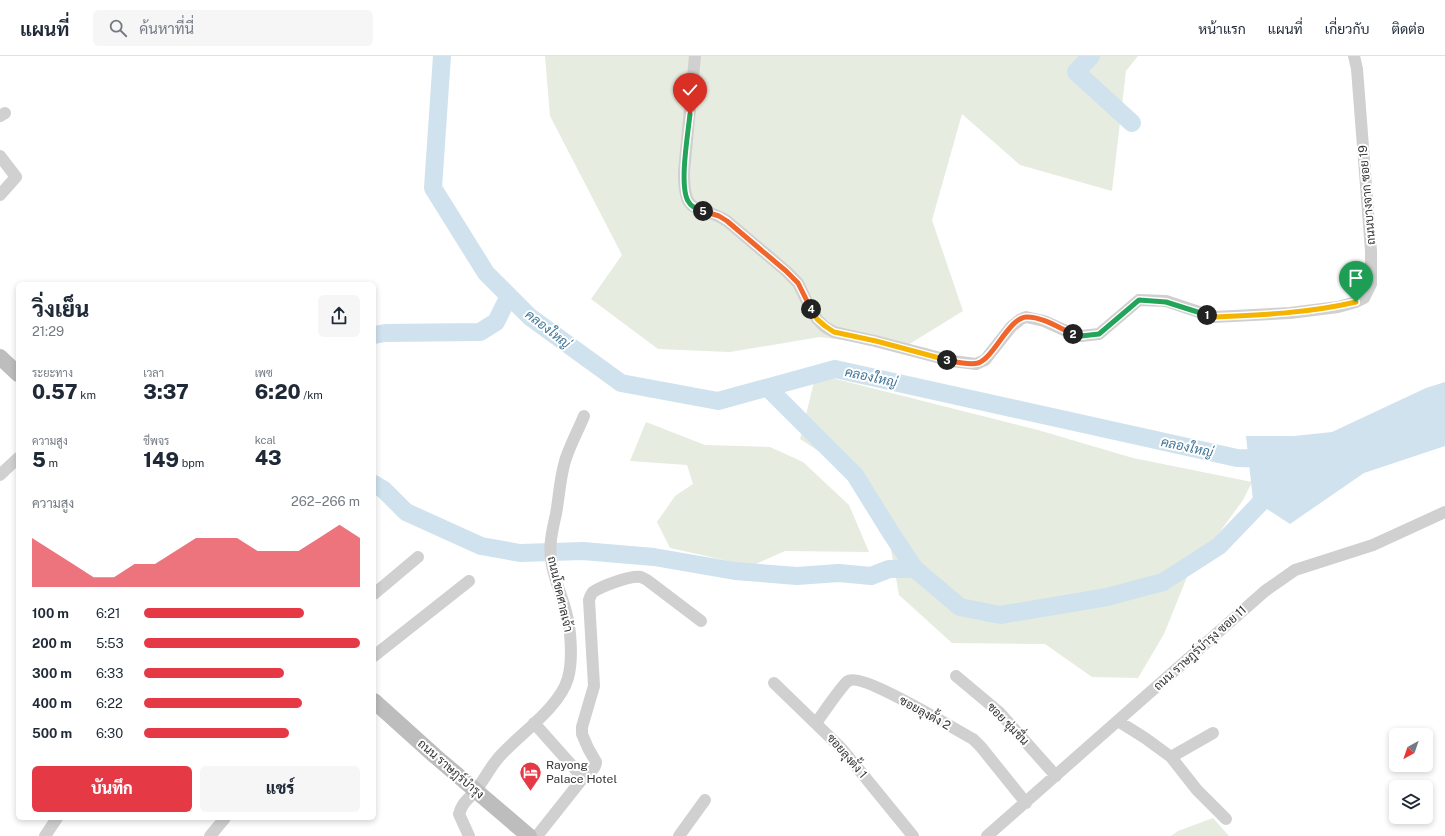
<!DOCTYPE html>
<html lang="th">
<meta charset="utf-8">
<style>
:root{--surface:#fff;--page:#f6f6f7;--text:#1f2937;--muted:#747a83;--line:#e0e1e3;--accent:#e63946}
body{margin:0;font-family:"Public Sans",Sarabun,sans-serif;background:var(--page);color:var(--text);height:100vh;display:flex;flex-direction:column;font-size:15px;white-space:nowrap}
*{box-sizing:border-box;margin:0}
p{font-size:13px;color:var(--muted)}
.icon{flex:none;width:22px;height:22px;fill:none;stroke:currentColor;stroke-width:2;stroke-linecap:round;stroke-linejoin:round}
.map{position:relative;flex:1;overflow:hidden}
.sheet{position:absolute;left:16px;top:226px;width:360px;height:538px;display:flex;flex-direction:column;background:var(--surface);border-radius:6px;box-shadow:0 2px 6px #0003}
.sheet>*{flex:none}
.needle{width:26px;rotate:220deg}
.buttons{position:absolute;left:1389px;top:672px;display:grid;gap:8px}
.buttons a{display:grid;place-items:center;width:44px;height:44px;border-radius:6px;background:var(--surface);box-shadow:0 2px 6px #0003;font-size:20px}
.pin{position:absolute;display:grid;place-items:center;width:34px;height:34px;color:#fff;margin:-41px -17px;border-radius:50% 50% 50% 0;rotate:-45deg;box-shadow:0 0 4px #0007}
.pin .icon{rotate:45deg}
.km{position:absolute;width:20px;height:20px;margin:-10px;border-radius:50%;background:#222;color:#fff;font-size:11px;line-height:20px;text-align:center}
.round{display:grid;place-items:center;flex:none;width:42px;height:42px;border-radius:6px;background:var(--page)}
.head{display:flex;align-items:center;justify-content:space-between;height:68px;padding:0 16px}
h1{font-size:22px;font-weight:800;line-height:30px}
.metrics{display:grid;grid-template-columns:repeat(3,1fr);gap:6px;height:68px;padding:4px 16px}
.metrics div{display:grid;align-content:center}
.metrics b{font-size:20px;font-weight:800}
.metrics small{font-size:11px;font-weight:400}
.metrics p{font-size:11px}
.chart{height:112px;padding:8px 16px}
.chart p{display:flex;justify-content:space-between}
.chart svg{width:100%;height:72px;margin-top:4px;fill:var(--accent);opacity:.7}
.button{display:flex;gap:8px;margin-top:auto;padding:8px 16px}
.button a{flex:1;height:46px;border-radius:6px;background:var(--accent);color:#fff;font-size:16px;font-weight:800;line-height:46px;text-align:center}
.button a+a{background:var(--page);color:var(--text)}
ul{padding:0 16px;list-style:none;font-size:13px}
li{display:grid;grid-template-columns:64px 48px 1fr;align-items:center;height:30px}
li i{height:10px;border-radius:5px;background:var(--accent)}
header{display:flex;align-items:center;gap:24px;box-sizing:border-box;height:56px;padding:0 20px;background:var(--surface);border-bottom:1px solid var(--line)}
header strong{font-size:19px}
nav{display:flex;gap:22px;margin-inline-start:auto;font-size:14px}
.search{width:280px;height:36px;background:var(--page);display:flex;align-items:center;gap:10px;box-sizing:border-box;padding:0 14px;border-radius:6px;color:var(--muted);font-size:15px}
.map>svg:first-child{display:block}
.green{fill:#e6ecdf}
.water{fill:#cfe2ee}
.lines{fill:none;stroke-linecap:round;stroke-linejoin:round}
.river{stroke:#cfe2ee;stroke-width:18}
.street{stroke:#d0d0d0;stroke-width:12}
.secondary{stroke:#bdbdbd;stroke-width:16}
.split-1-casing{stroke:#fff;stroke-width:8}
.split-2-casing{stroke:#fff;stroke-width:8}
.split-3-casing{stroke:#fff;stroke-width:8}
.split-4-casing{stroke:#fff;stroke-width:8}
.split-5-casing{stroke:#fff;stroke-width:8}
.split-6-casing{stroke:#fff;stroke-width:8}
.split-1{stroke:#f5b400;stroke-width:5}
.split-2{stroke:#22a559;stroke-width:5}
.split-3{stroke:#f0652b;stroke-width:5}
.split-4{stroke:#f5b400;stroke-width:5}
.split-5{stroke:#f0652b;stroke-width:5}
.split-6{stroke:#22a559;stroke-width:5}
.labels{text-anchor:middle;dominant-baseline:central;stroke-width:4;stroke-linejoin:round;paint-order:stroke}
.street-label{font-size:12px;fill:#333;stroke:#fff}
.poi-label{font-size:12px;fill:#333;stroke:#fff;text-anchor:start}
.water-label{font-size:13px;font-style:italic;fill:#3f7597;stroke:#fff}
</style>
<header>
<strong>แผนที่</strong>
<div class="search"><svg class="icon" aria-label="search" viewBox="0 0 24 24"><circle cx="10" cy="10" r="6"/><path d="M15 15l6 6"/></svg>ค้นหาที่นี่</div>
<nav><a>หน้าแรก</a><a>แผนที่</a><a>เกี่ยวกับ</a><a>ติดต่อ</a></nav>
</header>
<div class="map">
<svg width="1445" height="780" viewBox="0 0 1445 780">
<rect width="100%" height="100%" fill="#fff"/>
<!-- green -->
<path class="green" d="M 545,0 L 1138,0 L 1126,15 L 1112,135 L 1020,109 L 962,58 L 932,164 L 963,255 L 903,292 L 820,281 L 730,296 L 658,293 L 591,243 L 622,199 L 550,60 Z
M 816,318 L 1038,374 L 1133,402 L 1252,426 L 1243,444 L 1187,521 L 1164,578 L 1138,622 L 1092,621 L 1045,588 L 952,587 L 899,539 L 887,471 L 875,440 L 855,419 L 800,383 Z
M 646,366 L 705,389 L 770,391 L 803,406 L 849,449 L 869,496 L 785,495 L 751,510 L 670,492 L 657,466 L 675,440 L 693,428 L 687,409 L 630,405 Z
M 1213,762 L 1229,780 L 1171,780 L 1178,775 Z"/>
<!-- water -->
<path class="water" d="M 1445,326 L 1445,390 L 1364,417 L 1290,468 L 1253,444 L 1246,380 L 1294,380 L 1332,376 L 1426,332 Z"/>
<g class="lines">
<!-- river -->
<path class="river" d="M 442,0 L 433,132 L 486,217 L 530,261 L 621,327 L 718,345 L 835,313 L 1237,402 L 1273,403
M 1091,0 L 1076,16 L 1132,67
M 374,279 L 385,277 L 480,276 L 496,266 L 509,240
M 768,332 L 855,419 L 891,477 L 915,513 L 960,551 L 1000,559 L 1107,541 L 1163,526 L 1219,490 L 1267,440 L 1278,432
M 374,428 L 384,434 L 406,456 L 481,490 L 520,497 L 583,495 L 654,501 L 735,515 L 797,520 L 839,517 L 871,520 L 889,513 L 915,513"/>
<!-- street -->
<path class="street" d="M 695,0 L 684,116 C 684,163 697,146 727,165 L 786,215 L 798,227 L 811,254 L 817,263 L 825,271 L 834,276 L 875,285 L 952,305 L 976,308 L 985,304 L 1011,271 L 1021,263 L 1026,261 L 1044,265 L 1073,278 L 1081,280 L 1099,278 L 1139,244 L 1166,245 L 1214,261 L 1290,257 L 1338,251 L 1356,246 L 1364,242 L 1371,228 L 1371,195 L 1357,13 L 1354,0
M 0,60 L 5,57
M 0,100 L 16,121 L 0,139
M 0,419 L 18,402
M 374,538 L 418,501
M 374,600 L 469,525
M 956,620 L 999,656 L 1056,720
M 774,627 L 842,693 L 913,780
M 1118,665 L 1145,682 L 1171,701 L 1197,734 L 1226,763
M 534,667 L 583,722 L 537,780
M 816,667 C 822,659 842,629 848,625 C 862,616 956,674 973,683 L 981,691 L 1026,747
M 1171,701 L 1213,677
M 583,722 C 588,717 596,713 596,706 L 588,692 L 582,678 L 582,671 L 594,630 L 589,544 C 590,541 591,538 593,536 C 602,530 631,519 641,521 C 643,522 645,523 647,524 L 701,565
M 45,780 L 57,762
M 210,780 L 225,762
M 469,780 L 459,758 C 463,745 469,743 476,734 C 485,723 491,709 501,699 C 521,677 560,651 568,622 C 573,604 571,573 566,556 C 562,540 555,525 552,509 C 548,492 552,475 556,458 C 559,441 560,422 565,405 C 570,389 578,375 584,360
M 679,780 L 705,744
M 987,780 L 1265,535 L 1295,514 L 1373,489 L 1445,456"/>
<!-- secondary -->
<path class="secondary" d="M 0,301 L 18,318
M 374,645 L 435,700 L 529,780"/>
</g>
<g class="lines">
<defs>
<path id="split-1" d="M 1207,259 L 1214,261 C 1262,259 1309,257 1356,246"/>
<path id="split-2" d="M 1073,278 L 1081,280 L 1099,278 L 1139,244 L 1166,246 L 1207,259"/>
<path id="split-3" d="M 947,304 C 954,306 971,309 978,307 C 994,302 1009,261 1027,261 C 1043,261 1059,272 1073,278"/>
<path id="split-4" d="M 811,253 L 817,263 L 825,270 L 834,276 L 876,285 L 947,304"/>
<path id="split-5" d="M 703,155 L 719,160 L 727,165 L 786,215 L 798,227 L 811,253"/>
<path id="split-6" d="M 690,58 C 688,78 679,129 688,145 C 691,151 697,153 703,155"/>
</defs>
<!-- split-1 casing -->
<use href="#split-1" class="split-1-casing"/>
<!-- split-2 casing -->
<use href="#split-2" class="split-2-casing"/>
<!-- split-3 casing -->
<use href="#split-3" class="split-3-casing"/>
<!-- split-4 casing -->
<use href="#split-4" class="split-4-casing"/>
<!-- split-5 casing -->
<use href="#split-5" class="split-5-casing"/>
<!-- split-6 casing -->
<use href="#split-6" class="split-6-casing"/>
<!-- split-1 -->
<use href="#split-1" class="split-1"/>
<!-- split-2 -->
<use href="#split-2" class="split-2"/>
<!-- split-3 -->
<use href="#split-3" class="split-3"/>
<!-- split-4 -->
<use href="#split-4" class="split-4"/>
<!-- split-5 -->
<use href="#split-5" class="split-5"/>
<!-- split-6 -->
<use href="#split-6" class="split-6"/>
</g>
<!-- icons -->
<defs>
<symbol id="hotel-pin" viewBox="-11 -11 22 30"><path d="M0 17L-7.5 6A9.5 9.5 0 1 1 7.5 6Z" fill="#e63946" stroke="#fff"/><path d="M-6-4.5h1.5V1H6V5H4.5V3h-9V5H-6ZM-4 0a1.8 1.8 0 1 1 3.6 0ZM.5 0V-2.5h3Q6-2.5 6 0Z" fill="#fff"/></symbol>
</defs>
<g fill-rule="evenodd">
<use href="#hotel-pin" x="518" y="704" width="25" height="34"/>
</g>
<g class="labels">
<!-- street labels -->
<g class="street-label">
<text transform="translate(1367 139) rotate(-95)">ถนนบางจาก ซอย 19</text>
<text transform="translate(560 538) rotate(77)">ถนนโชคศาลเจ้า</text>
<text transform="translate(1200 592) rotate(-42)">ถนน ราษฎร์บำรุง ซอย 11</text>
<text transform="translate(925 657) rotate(29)">ซอยลุงตั้ง 2</text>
<text transform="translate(1008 668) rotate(46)">ซอย ชุ่มชื่น</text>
<text transform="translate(847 700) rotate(49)">ซอยลุงตั้ง 1</text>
<text transform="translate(451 713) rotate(41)">ถนน ราษฎร์บำรุง</text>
</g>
<!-- poi labels -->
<g class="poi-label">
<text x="546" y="709">Rayong<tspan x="546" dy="14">Palace Hotel</tspan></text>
</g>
<!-- water labels -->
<g class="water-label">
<text transform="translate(548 273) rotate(38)">คลองใหญ่</text>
<text transform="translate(871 321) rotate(12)">คลองใหญ่</text>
<text transform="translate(1187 391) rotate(12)">คลองใหญ่</text>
</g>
</g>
</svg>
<div class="buttons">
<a><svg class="needle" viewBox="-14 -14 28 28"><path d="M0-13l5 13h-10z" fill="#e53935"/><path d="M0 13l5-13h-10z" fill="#747a83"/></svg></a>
<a><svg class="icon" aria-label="layers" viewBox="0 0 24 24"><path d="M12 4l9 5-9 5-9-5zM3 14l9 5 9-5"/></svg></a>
</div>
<div class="pin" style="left:1356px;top:246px;background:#1e9e55"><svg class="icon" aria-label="arrive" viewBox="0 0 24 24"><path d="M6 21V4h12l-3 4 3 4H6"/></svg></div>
<div class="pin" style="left:690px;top:58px;background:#d93025"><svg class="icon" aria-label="check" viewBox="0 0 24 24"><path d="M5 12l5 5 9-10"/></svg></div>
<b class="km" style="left:1207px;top:259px">1</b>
<b class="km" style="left:1073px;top:278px">2</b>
<b class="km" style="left:947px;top:304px">3</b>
<b class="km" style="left:811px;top:253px">4</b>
<b class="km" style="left:703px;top:155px">5</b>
<section class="sheet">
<div class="head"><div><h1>วิ่งเย็น</h1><p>21:29</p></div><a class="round"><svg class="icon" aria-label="share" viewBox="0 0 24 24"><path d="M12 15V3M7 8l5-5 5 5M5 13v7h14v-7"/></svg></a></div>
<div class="metrics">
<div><p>ระยะทาง</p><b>0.57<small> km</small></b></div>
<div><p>เวลา</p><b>3:37</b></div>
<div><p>เพซ</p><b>6:20<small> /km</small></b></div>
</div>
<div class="metrics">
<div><p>ความสูง</p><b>5<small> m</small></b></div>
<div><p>ชีพจร</p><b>149<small> bpm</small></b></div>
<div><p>kcal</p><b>43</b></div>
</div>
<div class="chart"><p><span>ความสูง</span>262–266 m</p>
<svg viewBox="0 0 160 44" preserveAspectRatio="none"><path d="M0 44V14L10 22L20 30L30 38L40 38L50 30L60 30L70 22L80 14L90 14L100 14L110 22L120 22L130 22L140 14L150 6L160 14V44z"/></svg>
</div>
<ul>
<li><b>100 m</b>6:21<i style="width:74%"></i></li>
<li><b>200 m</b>5:53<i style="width:100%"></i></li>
<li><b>300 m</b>6:33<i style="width:65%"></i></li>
<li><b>400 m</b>6:22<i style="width:73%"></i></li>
<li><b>500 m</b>6:30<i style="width:67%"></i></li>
</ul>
<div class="button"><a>บันทึก</a><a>แชร์</a></div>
</section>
</div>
